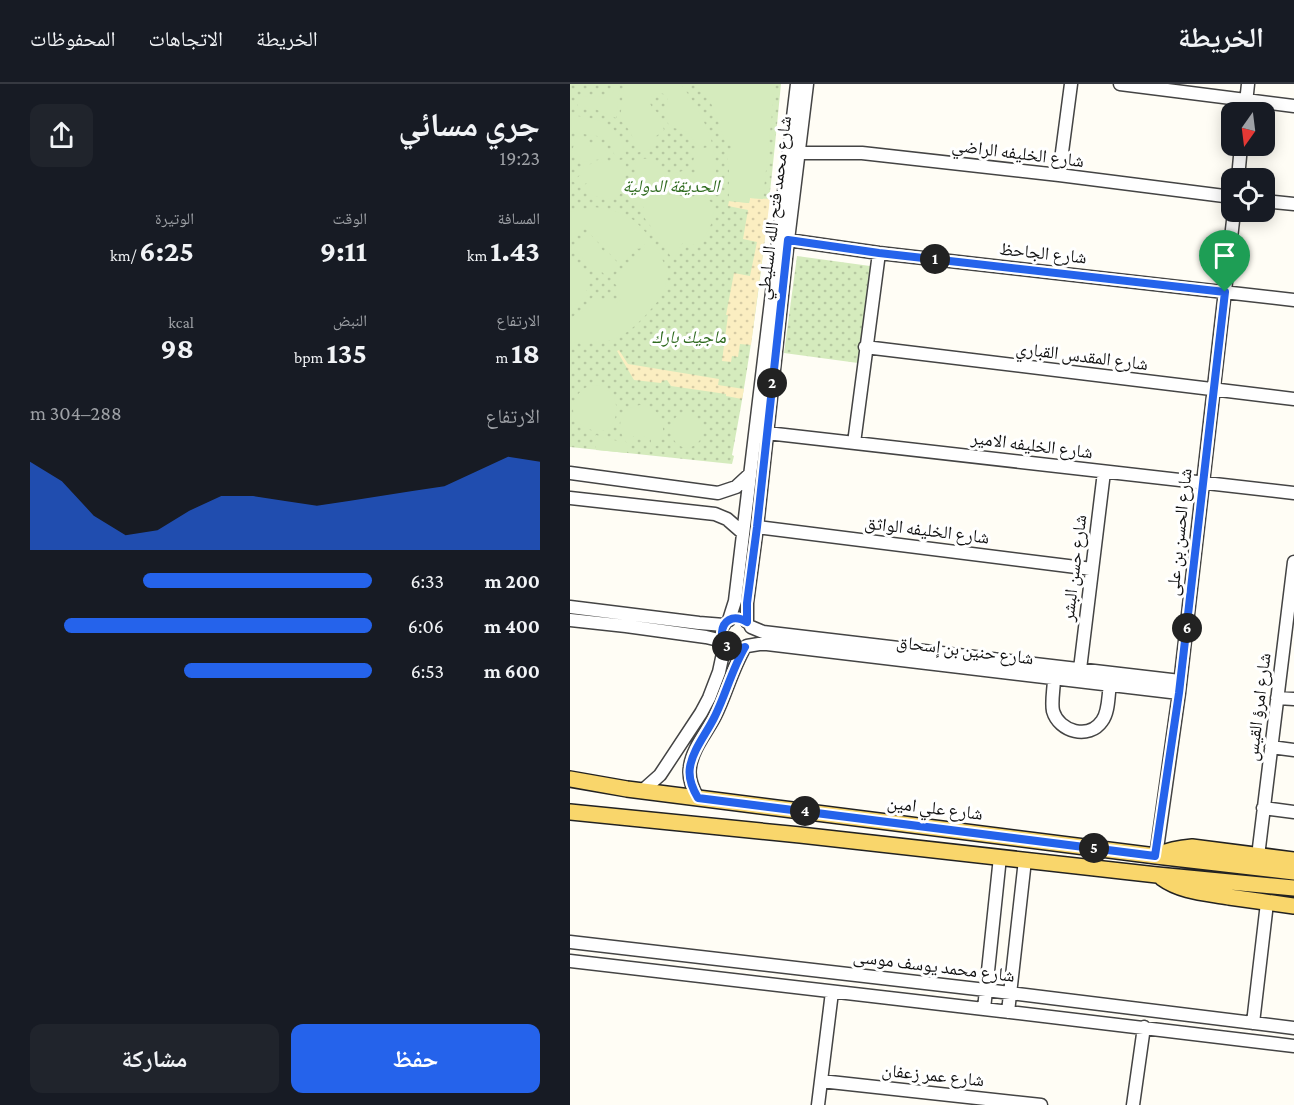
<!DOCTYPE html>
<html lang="ar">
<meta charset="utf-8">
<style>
:root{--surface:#171b24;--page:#20242c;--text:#f1f3f6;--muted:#9ea1a6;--line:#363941;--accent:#2563eb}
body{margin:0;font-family:"Crimson Pro","Noto Naskh Arabic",serif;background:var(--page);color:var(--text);direction:rtl;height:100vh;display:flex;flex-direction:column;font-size:22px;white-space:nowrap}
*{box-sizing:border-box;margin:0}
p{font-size:20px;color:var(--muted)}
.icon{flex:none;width:33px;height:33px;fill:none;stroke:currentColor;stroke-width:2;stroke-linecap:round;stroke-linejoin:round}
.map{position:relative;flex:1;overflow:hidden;direction:ltr}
.side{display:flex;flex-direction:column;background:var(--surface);width:570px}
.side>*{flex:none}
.needle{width:39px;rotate:194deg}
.tools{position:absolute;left:651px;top:18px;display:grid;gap:12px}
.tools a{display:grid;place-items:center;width:54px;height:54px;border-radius:12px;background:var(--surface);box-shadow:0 3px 15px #0003;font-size:30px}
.pin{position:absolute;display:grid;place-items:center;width:51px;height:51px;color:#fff;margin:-62px -26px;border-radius:50% 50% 50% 0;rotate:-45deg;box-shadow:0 0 6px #0007}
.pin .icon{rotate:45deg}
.km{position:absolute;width:30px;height:30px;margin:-15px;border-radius:50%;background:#222;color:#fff;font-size:16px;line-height:30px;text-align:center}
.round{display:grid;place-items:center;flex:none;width:63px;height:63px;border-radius:12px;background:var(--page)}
.headline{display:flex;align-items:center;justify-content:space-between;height:102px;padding:0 30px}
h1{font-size:33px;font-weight:700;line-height:45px}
.stats{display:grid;grid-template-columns:repeat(3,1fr);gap:9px;height:102px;padding:6px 30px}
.stats div{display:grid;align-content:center}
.stats b{font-size:30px;font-weight:700}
.stats small{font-size:16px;font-weight:400}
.stats p{font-size:16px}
.chart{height:168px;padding:12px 30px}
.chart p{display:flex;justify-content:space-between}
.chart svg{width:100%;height:108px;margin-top:6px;fill:var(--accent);opacity:.7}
.primary-button{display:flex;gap:12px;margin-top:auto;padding:12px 30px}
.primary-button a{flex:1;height:69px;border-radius:12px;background:var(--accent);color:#fff;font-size:24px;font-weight:700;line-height:69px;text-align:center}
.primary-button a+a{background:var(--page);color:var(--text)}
ul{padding:0 30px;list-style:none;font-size:20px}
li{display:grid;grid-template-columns:96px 72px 1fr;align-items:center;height:45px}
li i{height:15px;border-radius:8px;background:var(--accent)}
header{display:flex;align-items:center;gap:36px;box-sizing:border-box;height:84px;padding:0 30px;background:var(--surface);border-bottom:2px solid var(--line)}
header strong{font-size:28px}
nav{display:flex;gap:33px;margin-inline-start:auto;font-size:21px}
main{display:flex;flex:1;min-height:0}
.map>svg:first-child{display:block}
.grass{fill:url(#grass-dots)}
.sand{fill:url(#sand-dots)}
.garden{fill:#d5ebbd}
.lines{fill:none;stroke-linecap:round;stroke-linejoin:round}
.minor-casing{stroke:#444;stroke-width:15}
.major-casing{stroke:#222;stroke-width:18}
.minor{stroke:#fff;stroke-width:12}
.major{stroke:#f9d66b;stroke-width:15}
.route-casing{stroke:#fff;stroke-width:12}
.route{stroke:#2563eb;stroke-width:8}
.labels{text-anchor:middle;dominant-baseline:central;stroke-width:6;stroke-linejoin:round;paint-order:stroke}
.street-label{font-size:18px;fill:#111;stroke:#fff}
.park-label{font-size:18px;font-style:italic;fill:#2f6b1f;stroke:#fff}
</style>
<header>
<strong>الخريطة</strong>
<nav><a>الخريطة</a><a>الاتجاهات</a><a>المحفوظات</a></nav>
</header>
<main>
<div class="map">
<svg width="724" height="1021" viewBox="0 0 724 1021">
<defs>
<pattern id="grass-dots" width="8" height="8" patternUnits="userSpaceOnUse" patternTransform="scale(1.5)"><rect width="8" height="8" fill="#d5ebbd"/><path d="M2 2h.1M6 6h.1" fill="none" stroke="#b6c8a1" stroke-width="1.8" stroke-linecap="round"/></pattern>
<pattern id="sand-dots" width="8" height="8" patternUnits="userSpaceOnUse" patternTransform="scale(1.5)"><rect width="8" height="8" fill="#fbeec1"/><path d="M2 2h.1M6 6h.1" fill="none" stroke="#d6cba5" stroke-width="1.8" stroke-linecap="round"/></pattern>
</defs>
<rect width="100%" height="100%" fill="#fffdf5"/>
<!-- grass -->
<path class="grass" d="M 0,0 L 211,0 C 199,124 186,248 162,371 L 164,372 L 162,380 L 0,363 Z
M 227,172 L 300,182 L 288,279 L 214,269 Z"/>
<!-- sand -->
<path class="sand" d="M 180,114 L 200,115 L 181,261 L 170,260 L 168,273 L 162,272 L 161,278 L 152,277 L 158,231 L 156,231 L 164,189 L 180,192 L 187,158 L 173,155 L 178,126 L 158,122 L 159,117 L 179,119 Z
M 49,266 L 58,280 L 149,295 L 148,301 L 174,305 L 172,315 L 156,312 L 156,310 L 101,302 L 97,296 L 92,297 L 91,299 L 64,296 L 47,267 Z"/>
<!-- garden -->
<path class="garden" d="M 44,0 L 50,0 L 46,34 L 25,25 L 8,23 L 8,13 L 28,12 L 33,14 L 38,9 L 43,8 Z
M 54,0 L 111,0 C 127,22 143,49 145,76 C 147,89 145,101 144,114 L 71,103 L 71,106 L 138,116 L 144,120 C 146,132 137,159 122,161 C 121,161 114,160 113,159 L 111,161 L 109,166 L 110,168 L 102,175 L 94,161 L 79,140 L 84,135 L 82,133 L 77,138 L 70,126 L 74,124 L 73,122 L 68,123 L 64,111 L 66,76 L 80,74 C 89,87 102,94 116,85 L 125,93 L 129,89 L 122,82 L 126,65 L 140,63 L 140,60 L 126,62 C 122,49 113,44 100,44 C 98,39 95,32 95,28 C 95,24 98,21 98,18 C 98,8 89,8 82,11 L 80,19 L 82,24 L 88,29 L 94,46 L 85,53 L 80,65 L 66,69 C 65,54 60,45 50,36 Z
M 130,0 L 205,0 L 193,115 L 180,114 L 179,119 L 159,117 L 159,87 L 157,68 L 162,67 L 161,60 L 156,60 L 144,25 Z
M 0,31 C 15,33 36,35 46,48 C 50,54 53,62 56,70 L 45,72 L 39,58 L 34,53 L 0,48 Z
M 6,52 L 21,54 L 18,57 L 18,61 L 20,62 L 24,61 L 26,58 L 25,55 C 32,60 37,65 38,74 L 13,78 L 9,72 L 2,68 Z
M 56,75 C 54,92 58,120 34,114 C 25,112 23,113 16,107 L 16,105 L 20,103 L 19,100 L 16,99 L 14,102 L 15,104 L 12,104 L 1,96 C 9,94 13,90 14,81 Z
M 23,123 C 35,124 48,127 59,133 C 74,142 92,169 96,186 C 98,197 94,209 88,217 C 59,251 46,263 0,258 L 0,235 L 10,227 L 12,228 L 20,221 L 18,218 L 23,213 L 27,216 L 30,213 L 34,217 L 38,213 L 45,220 L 52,215 L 45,207 L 48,203 L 44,199 L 48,196 L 44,192 L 76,162 L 74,160 L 69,165 L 67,164 L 56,176 L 52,173 L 49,174 L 16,140 L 11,145 L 12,147 L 0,159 L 0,128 Z
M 16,150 L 18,152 L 20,150 L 32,163 L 31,164 L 34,168 L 36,166 L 47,178 L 46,180 L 48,182 L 37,193 L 30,186 L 27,189 L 2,163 Z
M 0,175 L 20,195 L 16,199 L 20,203 L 16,206 L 20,210 L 5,220 L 7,223 L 0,229 Z
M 27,301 C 59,309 48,358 19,345 C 13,343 7,339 4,333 C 0,317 10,301 27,301 Z
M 70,321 C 91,322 100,346 87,362 L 81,361 L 81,355 L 72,352 L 63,352 L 62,360 L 58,360 C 44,345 49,324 70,321 Z
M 113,328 C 129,328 135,342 130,356 C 112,380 85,343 113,328 Z
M 26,351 C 37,354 48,356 58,362 L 57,369 L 26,366 Z"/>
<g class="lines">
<defs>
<path id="minor" d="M 550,0 L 724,22
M 675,28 L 678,0
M 229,69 L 292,69 L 489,91 L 662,113
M 489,91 L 501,0
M 668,94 L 671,62
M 694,117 L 724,120
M 218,156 L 309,169 L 724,216
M 295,263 L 724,315
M 197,349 L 724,409
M 284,359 L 309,169
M 0,389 L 148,409 L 166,403 L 180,390
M 0,414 L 145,430 L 157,435 L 173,449
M 187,443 L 522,485
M 0,523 L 129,539 L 154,541
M 0,536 L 56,542 L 136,553 L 153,557
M 159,536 L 165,517 L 227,0
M 177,538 L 177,519 L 187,443 L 218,156 L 237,0
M 181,543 L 193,548 L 610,597
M 177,562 L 189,560 L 197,560 L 609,609
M 510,585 L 534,388
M 484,594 C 484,604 481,618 483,627 C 489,648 519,656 532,637 C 539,628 538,612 540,601
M 707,614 L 724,615
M 701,663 L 724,666
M 72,707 L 90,691 L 131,629 L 139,614 L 149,588 L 155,560
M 128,714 C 122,704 118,694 120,683 C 122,665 137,648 145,632 C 156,610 162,585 175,563
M 693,724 L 724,728
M 586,772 L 609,609 L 664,128
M 688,772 L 724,478
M 0,858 L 416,906 L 724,944
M 0,877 L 414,925 L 724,962
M 414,925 L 430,773
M 438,928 L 455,776
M 683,939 L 697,819
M 251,997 L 471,1021
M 248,1021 L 262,908
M 563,1021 L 574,943"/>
<path id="major" d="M 0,695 L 57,705 L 586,772 L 724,788
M 0,728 L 230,751 L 587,791 L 724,804
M 588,771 C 599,766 609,764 622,763 L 724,776
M 592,794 C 611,808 637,809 659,813 C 681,816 702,819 724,822"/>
</defs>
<!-- minor casing -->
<use href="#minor" class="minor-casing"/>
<!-- major casing -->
<use href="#major" class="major-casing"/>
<!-- minor -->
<use href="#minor" class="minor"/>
<!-- major -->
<use href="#major" class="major"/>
</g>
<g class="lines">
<defs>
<path id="route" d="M 218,156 L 309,169 L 655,208 L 609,609 L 585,772 L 128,714 C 122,704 118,694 120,683 C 123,665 137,649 145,632 C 156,610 162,585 175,563 C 142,575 146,520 177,538 L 177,519 L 187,443 Z"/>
</defs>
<!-- route casing -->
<use href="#route" class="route-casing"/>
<!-- route -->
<use href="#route" class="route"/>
</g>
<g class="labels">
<!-- street labels -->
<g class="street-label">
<text transform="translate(448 69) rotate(7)">شارع الخليفه الراضي</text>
<text transform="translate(204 124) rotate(-83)">شارع محمد فتح الله السليطي</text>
<text transform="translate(473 169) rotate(6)">شارع الجاحظ</text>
<text transform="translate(512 272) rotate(7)">شارع المقدس القباري</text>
<text transform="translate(462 361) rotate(7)">شارع الخليفه الامير</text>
<text transform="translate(357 446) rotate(7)">شارع الخليفه الواثق</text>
<text transform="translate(609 448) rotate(-84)">شارع الحسن بن على</text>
<text transform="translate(504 484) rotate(-83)">شارع حسن البشر</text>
<text transform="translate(395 566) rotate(7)">شارع حنين بن إسحاق</text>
<text transform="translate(688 623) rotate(-83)">شارع امرؤ القيس</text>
<text transform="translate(365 724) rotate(7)">شارع علي امين</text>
<text transform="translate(364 882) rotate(7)">شارع محمد يوسف موسى</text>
<text transform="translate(363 991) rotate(6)">شارع عمر زعفان</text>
</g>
<!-- park labels -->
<g class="park-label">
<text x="101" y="102">الحديقة الدولية</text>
<text x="119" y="253">ماجيك بارك</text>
</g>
</g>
</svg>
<div class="tools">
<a><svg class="needle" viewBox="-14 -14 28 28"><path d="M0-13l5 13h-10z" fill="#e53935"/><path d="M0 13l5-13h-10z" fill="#9ea1a6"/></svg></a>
<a><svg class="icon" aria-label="locate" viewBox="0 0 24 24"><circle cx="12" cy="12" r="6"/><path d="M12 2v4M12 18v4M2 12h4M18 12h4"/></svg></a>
</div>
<div class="pin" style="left:655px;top:208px;background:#1e9e55"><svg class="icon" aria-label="arrive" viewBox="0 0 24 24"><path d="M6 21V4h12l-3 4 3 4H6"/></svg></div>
<b class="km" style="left:365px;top:175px">1</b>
<b class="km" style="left:202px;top:299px">2</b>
<b class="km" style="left:157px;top:562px">3</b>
<b class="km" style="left:235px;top:727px">4</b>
<b class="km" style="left:524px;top:764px">5</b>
<b class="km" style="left:617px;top:544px">6</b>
</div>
<section class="side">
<div class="headline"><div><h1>جري مسائي</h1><p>19:23</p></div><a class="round"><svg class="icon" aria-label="share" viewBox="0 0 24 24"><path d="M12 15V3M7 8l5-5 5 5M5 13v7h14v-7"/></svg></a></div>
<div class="stats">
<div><p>المسافة</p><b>1.43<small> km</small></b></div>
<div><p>الوقت</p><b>9:11</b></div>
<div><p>الوتيرة</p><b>6:25<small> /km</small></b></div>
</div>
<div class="stats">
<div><p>الارتفاع</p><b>18<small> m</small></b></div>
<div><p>النبض</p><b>135<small> bpm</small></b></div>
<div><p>kcal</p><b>98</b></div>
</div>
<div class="chart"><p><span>الارتفاع</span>288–304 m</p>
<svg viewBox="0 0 160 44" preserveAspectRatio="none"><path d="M0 44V8L10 16L20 30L30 38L40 36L50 28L60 22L70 22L80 24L90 26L100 24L110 22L120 20L130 18L140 12L150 6L160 8V44z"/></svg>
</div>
<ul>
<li><b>200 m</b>6:33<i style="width:67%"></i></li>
<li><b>400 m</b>6:06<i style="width:90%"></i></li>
<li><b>600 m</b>6:53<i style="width:55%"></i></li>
</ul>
<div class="primary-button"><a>حفظ</a><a>مشاركة</a></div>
</section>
</main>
